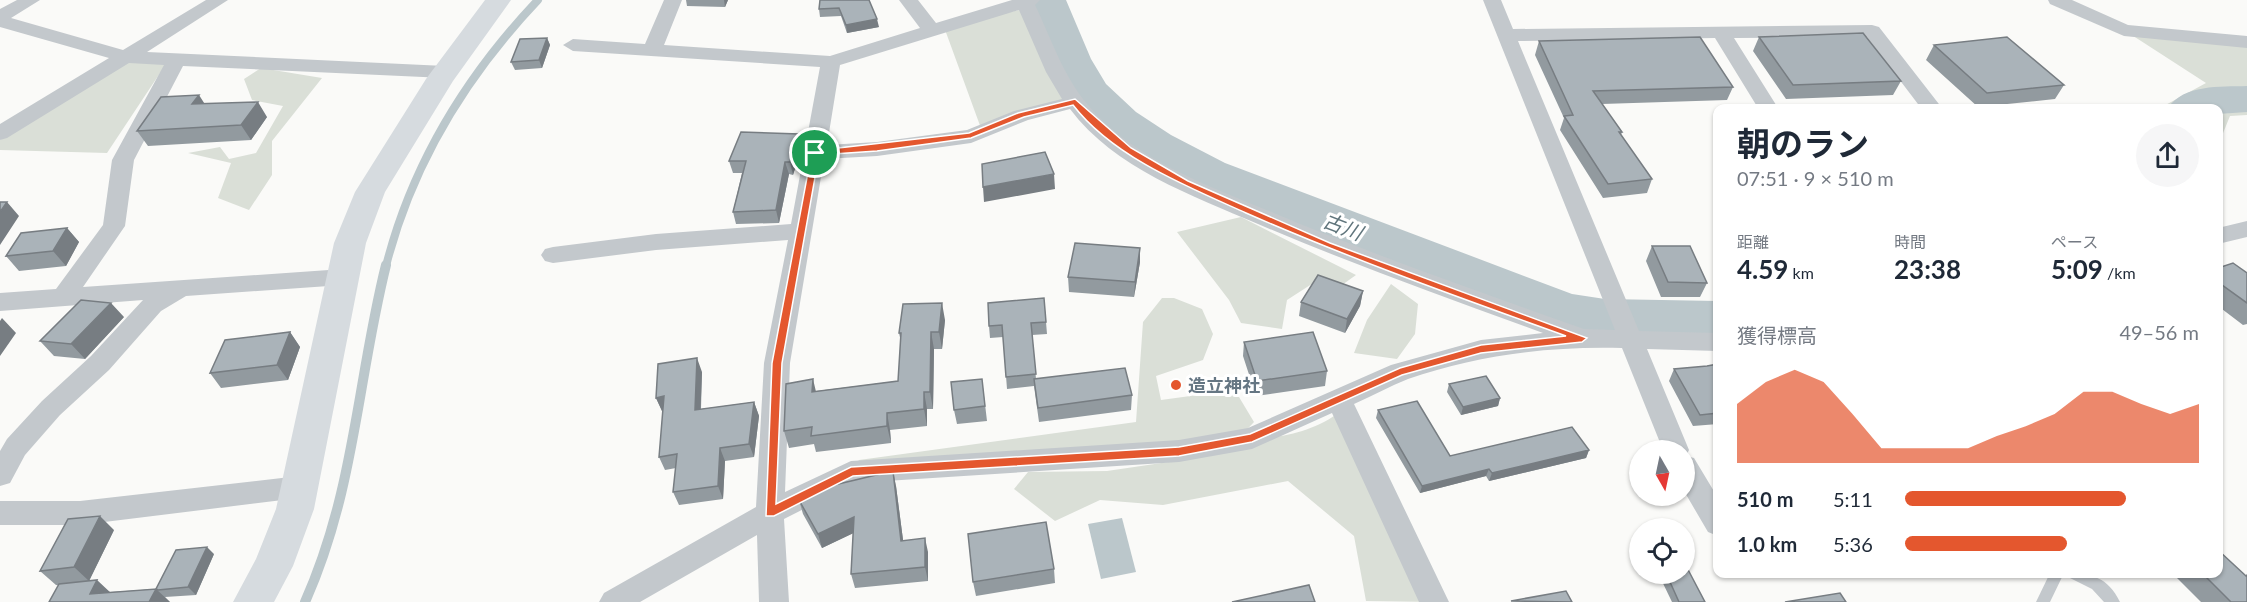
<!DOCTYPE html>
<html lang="ja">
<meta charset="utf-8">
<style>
:root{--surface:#fff;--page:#f6f6f7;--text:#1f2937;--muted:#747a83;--accent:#e4572e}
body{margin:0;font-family:Lato,"Noto Sans JP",sans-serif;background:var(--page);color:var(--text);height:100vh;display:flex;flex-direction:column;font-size:22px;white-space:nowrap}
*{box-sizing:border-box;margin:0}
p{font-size:20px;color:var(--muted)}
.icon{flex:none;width:33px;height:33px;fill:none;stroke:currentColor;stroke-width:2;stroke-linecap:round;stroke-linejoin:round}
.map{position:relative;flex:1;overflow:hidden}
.panel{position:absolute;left:1713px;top:104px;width:510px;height:474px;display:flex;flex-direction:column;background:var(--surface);border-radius:12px;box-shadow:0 2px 4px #0004}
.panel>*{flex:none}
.needle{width:39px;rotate:171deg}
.tools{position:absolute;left:1629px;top:440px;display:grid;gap:12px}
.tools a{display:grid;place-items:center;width:66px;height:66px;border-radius:50%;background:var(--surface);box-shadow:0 2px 4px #0004;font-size:30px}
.pin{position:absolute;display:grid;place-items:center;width:51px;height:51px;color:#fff;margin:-26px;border:3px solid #fff;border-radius:50%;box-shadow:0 2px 6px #0007}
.round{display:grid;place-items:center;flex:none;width:63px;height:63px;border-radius:32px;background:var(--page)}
.headline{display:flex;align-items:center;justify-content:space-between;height:102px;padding:0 24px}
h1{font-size:33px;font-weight:700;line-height:45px}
.stats{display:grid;grid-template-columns:repeat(3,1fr);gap:9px;height:102px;padding:6px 24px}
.stats div{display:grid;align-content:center}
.stats b{font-size:26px;font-weight:700}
.stats small{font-size:16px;font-weight:400}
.stats p{font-size:16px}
.chart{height:168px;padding:12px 24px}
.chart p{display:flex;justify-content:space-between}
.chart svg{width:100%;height:108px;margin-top:6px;fill:var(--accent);opacity:.7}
ul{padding:0 24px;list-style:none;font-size:20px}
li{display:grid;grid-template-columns:96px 72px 1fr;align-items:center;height:45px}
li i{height:15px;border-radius:8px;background:var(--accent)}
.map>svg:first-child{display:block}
.green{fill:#dadfd7}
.water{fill:#bbc7cb}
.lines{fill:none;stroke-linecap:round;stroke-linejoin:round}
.stream-far1{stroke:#bbc7cb;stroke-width:8}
.stream{stroke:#bbc7cb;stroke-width:10}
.river{fill:#bbc7cb;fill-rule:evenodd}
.lane{fill:#c3c8cc;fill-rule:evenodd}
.street{fill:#c3c8cc;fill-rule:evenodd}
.secondary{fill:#d6dbdf;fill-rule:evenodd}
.wall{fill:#929a9f}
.shaded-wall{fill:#777d82}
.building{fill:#aab3b9;stroke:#777d82;stroke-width:1.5}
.route{fill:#e4572e;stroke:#fff;stroke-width:1.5;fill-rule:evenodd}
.poi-dot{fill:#e4572e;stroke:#fff;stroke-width:2}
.labels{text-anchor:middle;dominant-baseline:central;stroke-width:6;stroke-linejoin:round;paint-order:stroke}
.poi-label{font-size:18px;font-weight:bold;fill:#657683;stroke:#fff;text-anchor:start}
.water-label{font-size:20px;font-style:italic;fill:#60757c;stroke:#fff}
</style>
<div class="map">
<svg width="2247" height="602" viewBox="0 0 2247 602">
<rect width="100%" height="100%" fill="#fafaf8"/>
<!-- green -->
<path class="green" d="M 1028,8 L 1075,102 L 982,131 L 944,27 Z
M 2124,30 L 2247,47 L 2247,115 L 2230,116 L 2219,143 L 2218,108 L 2160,108 L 2206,83 Z
M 120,60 L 166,64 L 107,153 L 0,150 L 0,140 Z
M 261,68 L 322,78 L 272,141 L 272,175 L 249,210 L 218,198 L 231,163 L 188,153 L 220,147 L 229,159 L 256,153 L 283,106 L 252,100 L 244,79 Z
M 1241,217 L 1356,275 L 1342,285 L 1318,280 L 1287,300 L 1282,329 L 1241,323 L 1229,300 L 1177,232 Z
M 1391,284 L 1418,304 L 1415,334 L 1397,359 L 1354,353 L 1367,320 Z
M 1162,298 L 1174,298 L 1202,309 L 1213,334 L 1203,360 L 1156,376 L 1161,400 L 1205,394 L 1222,389 L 1239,397 L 1254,422 L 1236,441 C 1279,437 1307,436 1343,410 L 1434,602 L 1366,601 L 1354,536 L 1288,481 L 1163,505 L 1100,500 L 1055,521 L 1014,489 L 1028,472 L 1107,471 L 1175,461 L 851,472 L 859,460 L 1136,422 L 1143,322 Z
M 1613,302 L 1717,304 L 1717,342 L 1629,339 Z"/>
<!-- water -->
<path class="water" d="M 1122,518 L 1136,572 L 1101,579 L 1088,524 Z"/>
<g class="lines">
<!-- stream-far1 -->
<path class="stream-far1" d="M 386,266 C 412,164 466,76 538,0"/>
<!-- stream -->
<path class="stream" d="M 305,602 C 355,490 357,381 386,265"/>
<!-- river -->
<path class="river" d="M 1026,0 L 1066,0 L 1091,59 L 1106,84 L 1136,112 L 1171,135 L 1225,163 L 1572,294 L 1605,299 L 1718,301 L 1718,339 L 1605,337 L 1566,332 L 1191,185 L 1138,155 L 1104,131 L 1075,103 L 1053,68 Z
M 2247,86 L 2247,112 L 2218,114 L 2218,108 L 2168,108 C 2184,84 2220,87 2247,86 Z"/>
<!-- lane -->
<path class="lane" d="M 2050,573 L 2064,573 L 2050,602 L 2036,602 Z
M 2066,573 C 2091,573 2108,577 2120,602 L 2104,602 L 2092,589 L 2068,577 Z"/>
<!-- street -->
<path class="street" d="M 17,0 L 40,0 L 11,18 L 123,50 L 206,0 L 228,0 L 147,52 L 445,66 L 452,68 L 455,72 L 452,76 L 445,78 L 183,66 L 134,160 L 125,226 L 83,287 L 343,269 L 351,271 L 355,277 L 351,283 L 343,285 L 186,296 L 161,311 L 109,370 L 60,415 L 25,455 L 10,483 L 0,486 L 0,451 L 7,439 L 42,401 L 91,356 L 143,300 L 0,311 L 0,293 L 56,289 L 103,225 L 112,160 L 164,65 L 129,63 L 7,138 L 0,140 L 0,124 L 109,58 L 0,27 L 0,9 Z
M 664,0 L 682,0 L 664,45 L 830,56 L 920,28 L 899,0 L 918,0 L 936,23 L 1012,0 L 1040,0 L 1035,5 C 1051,38 1063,76 1088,105 C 1134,160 1209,186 1274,213 C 1376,256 1480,292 1584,329 L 1615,330 L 1483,0 L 1501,0 L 1513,29 L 1872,25 L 1879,27 L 1942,108 L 1921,108 L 1867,37 L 1734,38 L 1778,108 L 1758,108 L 1715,38 L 1518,41 L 1639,331 L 1718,333 L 1718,351 L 1647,349 L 1689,450 L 1686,456 L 1694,458 L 1718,498 L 1718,536 L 1708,532 L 1684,491 L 1684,450 L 1663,450 L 1622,348 C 1550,346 1477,355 1408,379 C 1390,386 1372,396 1354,404 L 1449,602 L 1419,602 L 1332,413 L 1252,449 L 1179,462 L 855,483 L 784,519 L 789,602 L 759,602 L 757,535 L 640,602 L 599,602 L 604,593 L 756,507 L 764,363 L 788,240 L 656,250 L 553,263 L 545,261 L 541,255 L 545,249 L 553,247 L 656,234 L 791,224 L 820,67 L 573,51 L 563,45 L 573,39 L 645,44 ZM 1019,10 L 1046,72 L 1062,99 L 1014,111 L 967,130 L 877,142 L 827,145 L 840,65 ZM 1070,109 C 1114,168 1193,196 1258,224 C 1352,264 1447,298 1543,333 L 1481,340 L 1391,365 L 1248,428 L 1179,440 L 851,461 L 785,492 L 790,363 L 824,159 L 877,156 L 971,143 L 1028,120 Z
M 2048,0 L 2072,0 L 2128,25 L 2247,36 L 2247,48 L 2124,36 L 2050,4 Z
M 2247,221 L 2247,237 L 2218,244 L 2218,228 Z
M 299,476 L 309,479 L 313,487 L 309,495 L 299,498 L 80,525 L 0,525 L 0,501 L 80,501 Z"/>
<!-- secondary -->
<path class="secondary" d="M 485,0 L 511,0 L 453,81 L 385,192 L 366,243 L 314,509 L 293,566 L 274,602 L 233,602 L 256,559 L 276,509 L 334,243 L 355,192 L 426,79 Z"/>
</g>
<!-- wall -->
<path class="wall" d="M 686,0 L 728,0 L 725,7 L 687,6 Z
M 820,0 L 879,27 L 847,33 L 841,16 L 820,17 L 819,9 Z
M 1759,37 L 1901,81 L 1893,95 L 1786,99 L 1753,51 Z
M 547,38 L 550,45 L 542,68 L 515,70 L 511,62 Z
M 1539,41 L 1733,87 L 1727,100 L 1602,104 L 1622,132 L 1621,135 L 1652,179 L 1647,193 L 1603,198 L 1560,130 L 1564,118 L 1535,55 Z
M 1934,45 L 2064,85 L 2055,99 L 1978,107 L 1926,60 Z
M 205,104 L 267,117 L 251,140 L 148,146 L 137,131 Z
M 799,134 L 802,146 L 793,175 L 789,174 L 779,223 L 736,224 L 733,212 L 742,173 L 733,173 L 729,161 Z
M 67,228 L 79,242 L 66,266 L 19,271 L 6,256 Z
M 1652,246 L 1707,283 L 1700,297 L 1661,297 L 1646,261 Z
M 1140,262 L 1134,297 L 1069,292 L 1068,277 Z
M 2218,268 L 2247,273 L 2247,324 L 2243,325 L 2218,306 Z
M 1363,291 L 1360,306 L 1345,333 L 1299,316 L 1301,302 Z
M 1044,298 L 1047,334 L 1032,335 L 1036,379 L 1132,395 L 1131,410 L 1039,422 L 1034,386 L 1007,389 L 1003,337 L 990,338 L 989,326 Z
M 124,317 L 85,359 L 54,356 L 40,341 Z
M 945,320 L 942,349 L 934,349 L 933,409 L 927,409 L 927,426 L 890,430 L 891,443 L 816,452 L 814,444 L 789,448 L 784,431 L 816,391 L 898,381 L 901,342 L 899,333 Z
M 290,332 L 300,347 L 288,380 L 221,388 L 210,373 Z
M 1244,342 L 1327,371 L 1325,386 L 1256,396 L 1243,356 Z
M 1718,364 L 1718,424 L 1693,426 L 1669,381 L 1674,369 L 1707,366 Z
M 702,372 L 701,409 L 754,402 L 759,416 L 754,457 L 725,461 L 723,499 L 679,505 L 673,492 L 676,468 L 665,470 L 659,457 L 663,411 L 662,411 L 656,398 Z
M 982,379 L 987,421 L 957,424 L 954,410 Z
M 1449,384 L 1500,398 L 1498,406 L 1461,415 L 1447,392 Z
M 1378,410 L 1450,456 L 1589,450 L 1586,458 L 1489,481 L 1486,476 L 1420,493 L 1376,418 Z
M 896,486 L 903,540 L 928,552 L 928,581 L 855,588 L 851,574 L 853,533 L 822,548 L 803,514 L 799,500 Z
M 114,530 L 89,581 L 110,592 L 156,589 L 214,554 L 196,595 L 165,597 L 170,602 L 56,585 L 40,571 Z
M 1054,569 L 1055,583 L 976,596 L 973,582 Z
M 1658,573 L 1684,573 L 1705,602 L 1672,602 Z
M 2172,573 L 2218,573 L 2246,576 L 2247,602 L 2201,602 Z"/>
<!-- shaded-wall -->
<path class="shaded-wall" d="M 724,0 L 728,0 L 725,7 Z
M 877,19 L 879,27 L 847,33 L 846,25 Z
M 547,38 L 550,45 L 542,68 L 539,60 Z
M 199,95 L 208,109 L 192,104 Z
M 258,102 L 267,117 L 251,140 L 241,125 Z
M 799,134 L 802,146 L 793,175 L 790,162 Z
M 785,162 L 789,174 L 779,223 L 776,210 Z
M 1054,174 L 1055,189 L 984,202 L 983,187 Z
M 7,202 L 19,216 L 0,245 L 0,212 Z
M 67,228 L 79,242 L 66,266 L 53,251 Z
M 1140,248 L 1140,262 L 1134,297 L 1135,282 Z
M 1363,291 L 1360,306 L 1345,333 L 1347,319 Z
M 111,303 L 124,317 L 85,359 L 71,344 Z
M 942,303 L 945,320 L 942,349 L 939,332 Z
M 2,318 L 16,333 L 0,356 L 0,321 Z
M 290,332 L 300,347 L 288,380 L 277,365 Z
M 931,332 L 934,349 L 933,409 L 930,392 Z
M 697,358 L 702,372 L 700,423 L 695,410 Z
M 813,379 L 817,396 L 812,392 Z
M 924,392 L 927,409 L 927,426 L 924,409 Z
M 664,396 L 670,410 L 662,411 L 656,398 Z
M 1500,398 L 1498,406 L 1461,415 L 1463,407 Z
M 754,402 L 759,416 L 754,457 L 749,444 Z
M 887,413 L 890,430 L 891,443 L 887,426 Z
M 720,448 L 725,461 L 723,499 L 718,486 Z
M 1589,450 L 1586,458 L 1489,481 L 1492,473 Z
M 1489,469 L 1486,476 L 1420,493 L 1422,486 Z
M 893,471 L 896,486 L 905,555 L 901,541 Z
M 100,516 L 114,530 L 89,581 L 74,567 Z
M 854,517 L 858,531 L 822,548 L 818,534 Z
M 925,538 L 928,552 L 928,581 L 925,567 Z
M 207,547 L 214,554 L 196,595 L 188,587 Z
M 97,580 L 112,594 L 90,594 Z
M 156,589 L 170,602 L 149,602 Z"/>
<!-- building -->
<path class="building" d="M 820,0 L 869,0 L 877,19 L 846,25 L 839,8 L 819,9 Z
M 1863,33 L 1901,81 L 1793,85 L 1759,37 Z
M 1700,37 L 1733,87 L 1593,91 L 1622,132 L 1619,132 L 1652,179 L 1608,184 L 1564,116 L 1573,115 L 1539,41 Z
M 2007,37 L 2064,85 L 1987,93 L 1934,45 Z
M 547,38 L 539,60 L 511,62 L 520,39 Z
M 199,95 L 192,104 L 258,102 L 241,125 L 137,131 L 161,97 Z
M 741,132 L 799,134 L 790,162 L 785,162 L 776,210 L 733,212 L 746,161 L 729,161 Z
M 1045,152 L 1054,174 L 983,187 L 982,164 Z
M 0,202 L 7,202 L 0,212 Z
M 67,228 L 53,251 L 6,256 L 21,233 Z
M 1075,243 L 1140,248 L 1135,282 L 1068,277 Z
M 1652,246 L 1690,246 L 1707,283 L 1668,282 Z
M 2233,263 L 2247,273 L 2247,303 L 2218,282 L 2218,268 Z
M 1318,275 L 1363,291 L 1347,319 L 1301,302 Z
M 1044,298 L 1046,322 L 1031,323 L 1036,374 L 1006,377 L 1002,325 L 989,326 L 988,303 Z
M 81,300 L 111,303 L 71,344 L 40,341 Z
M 942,303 L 939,332 L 931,332 L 930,392 L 924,392 L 924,409 L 887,413 L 887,426 L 811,436 L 812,427 L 784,431 L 786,384 L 813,379 L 812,392 L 898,381 L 901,333 L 899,333 L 903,304 Z
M 290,332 L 277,365 L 210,373 L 225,340 Z
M 1313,332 L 1327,371 L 1257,381 L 1244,342 Z
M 697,358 L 695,410 L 754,402 L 749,444 L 720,448 L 718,486 L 673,492 L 677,454 L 659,457 L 664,396 L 656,398 L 658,364 Z
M 1718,364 L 1718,413 L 1700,415 L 1674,369 L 1707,366 Z
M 1125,368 L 1132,395 L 1038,408 L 1034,379 Z
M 1486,376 L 1500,398 L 1463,407 L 1449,384 Z
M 982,379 L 985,406 L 954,410 L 951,382 Z
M 1417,401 L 1450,456 L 1572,427 L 1589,450 L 1492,473 L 1489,469 L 1422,486 L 1378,410 Z
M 893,471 L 901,541 L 925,538 L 925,567 L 851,574 L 854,517 L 818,534 L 799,500 L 830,486 Z
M 100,516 L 74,567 L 40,571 L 68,519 Z
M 1046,522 L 1054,569 L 973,582 L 968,534 Z
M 207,547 L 188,587 L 158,590 L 156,589 L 176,550 Z
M 2218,550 L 2246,576 L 2247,575 L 2247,602 L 2231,602 L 2202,573 L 2218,573 Z
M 1684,562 L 1705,602 L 1679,602 L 1666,573 L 1684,573 Z
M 97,580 L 90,594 L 156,589 L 149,602 L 49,602 L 59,584 Z
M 1309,585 L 1315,602 L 1232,602 Z
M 1566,591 L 1572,602 L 1511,601 Z
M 1840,593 L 1846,602 L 1785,602 Z"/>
<!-- route -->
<path class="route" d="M 1075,99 L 1131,148 L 1188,181 L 1330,243 L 1587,338 L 1582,342 L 1481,353 L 1402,375 L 1252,442 L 1179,456 L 853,476 L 774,516 L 766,516 L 772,363 L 812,151 L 969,133 L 1018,113 ZM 1073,105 C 1113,157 1188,187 1246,213 C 1351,259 1458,297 1566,336 L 1481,345 L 1400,368 L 1250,434 L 1179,447 L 851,467 L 776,504 L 782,363 L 819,155 L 877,151 L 971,138 L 1024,117 Z"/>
<!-- markers -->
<circle class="poi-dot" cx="1176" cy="385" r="6"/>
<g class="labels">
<!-- poi labels -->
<g class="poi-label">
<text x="1188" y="385">造立神社</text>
</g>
<!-- water labels -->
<g class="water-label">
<text transform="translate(1343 226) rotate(21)">古川</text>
</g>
</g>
</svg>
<div class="tools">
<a><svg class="needle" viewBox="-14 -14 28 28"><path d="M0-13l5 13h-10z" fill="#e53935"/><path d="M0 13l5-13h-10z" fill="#747a83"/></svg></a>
<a><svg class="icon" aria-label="locate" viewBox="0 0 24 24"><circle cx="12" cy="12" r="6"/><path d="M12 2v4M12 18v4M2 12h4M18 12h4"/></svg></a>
</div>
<div class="pin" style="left:815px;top:153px;background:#1e9e55"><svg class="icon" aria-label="arrive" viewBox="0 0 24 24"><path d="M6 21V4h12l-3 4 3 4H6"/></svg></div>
<section class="panel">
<div class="headline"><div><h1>朝のラン</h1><p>07:51 · 9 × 510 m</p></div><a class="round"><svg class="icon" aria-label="share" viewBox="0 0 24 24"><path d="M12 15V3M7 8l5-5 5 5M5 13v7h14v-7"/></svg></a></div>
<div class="stats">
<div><p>距離</p><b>4.59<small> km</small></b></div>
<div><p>時間</p><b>23:38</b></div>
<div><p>ペース</p><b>5:09<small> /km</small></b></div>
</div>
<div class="chart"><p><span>獲得標高</span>49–56 m</p>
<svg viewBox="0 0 160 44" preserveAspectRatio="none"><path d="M0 44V20L10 11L20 6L30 11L40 24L50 38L60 38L70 38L80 38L90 33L100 29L110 24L120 15L130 15L140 20L150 24L160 20V44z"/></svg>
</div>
<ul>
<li><b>510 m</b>5:11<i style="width:75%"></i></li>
<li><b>1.0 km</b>5:36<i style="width:55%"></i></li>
</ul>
</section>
</div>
